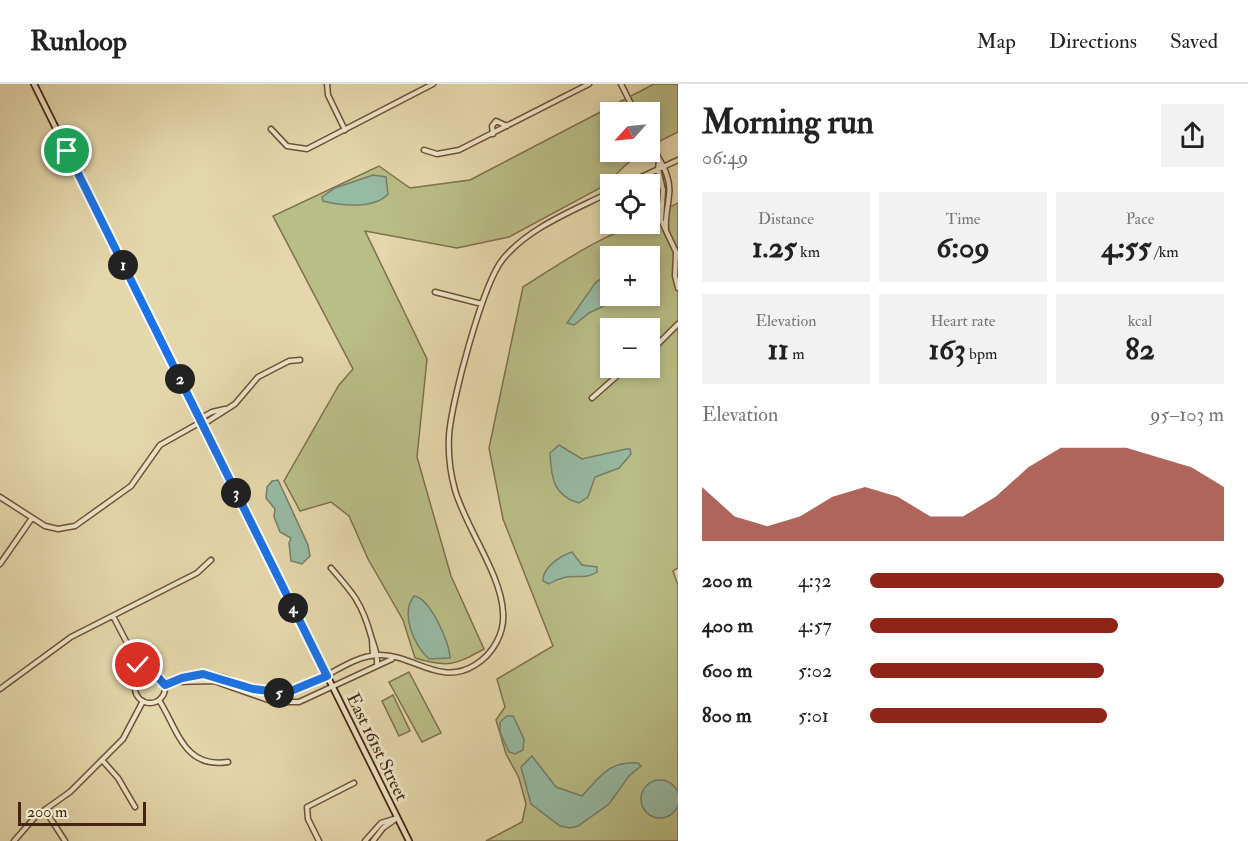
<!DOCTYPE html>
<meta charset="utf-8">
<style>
:root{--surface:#fff;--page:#f2f2f2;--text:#222;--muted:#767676;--line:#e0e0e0;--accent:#8f2418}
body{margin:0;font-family:"IM FELL Double Pica",serif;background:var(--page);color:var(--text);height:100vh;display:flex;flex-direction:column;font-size:22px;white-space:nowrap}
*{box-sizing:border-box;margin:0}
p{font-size:20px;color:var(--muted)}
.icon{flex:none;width:33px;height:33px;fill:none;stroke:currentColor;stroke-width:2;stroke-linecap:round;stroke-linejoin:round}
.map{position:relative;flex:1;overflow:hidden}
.side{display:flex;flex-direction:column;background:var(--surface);width:570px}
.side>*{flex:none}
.needle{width:39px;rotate:243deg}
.controls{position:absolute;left:600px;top:18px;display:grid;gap:12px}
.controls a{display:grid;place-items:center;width:60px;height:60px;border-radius:0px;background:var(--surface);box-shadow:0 3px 9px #0003;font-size:30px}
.scale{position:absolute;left:18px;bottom:15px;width:128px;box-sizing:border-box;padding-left:6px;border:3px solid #452411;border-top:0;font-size:16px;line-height:21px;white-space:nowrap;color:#452411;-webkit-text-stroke:4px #ede5c8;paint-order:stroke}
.pin{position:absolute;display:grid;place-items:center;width:51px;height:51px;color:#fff;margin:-26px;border:3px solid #fff;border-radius:50%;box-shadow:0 2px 6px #0007}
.km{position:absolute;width:30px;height:30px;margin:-15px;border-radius:50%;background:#222;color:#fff;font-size:16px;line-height:30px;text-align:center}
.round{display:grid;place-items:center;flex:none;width:63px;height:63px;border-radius:0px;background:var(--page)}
.overview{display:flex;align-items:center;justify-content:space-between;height:102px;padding:0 24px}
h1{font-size:33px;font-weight:800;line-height:45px}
.metrics{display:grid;grid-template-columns:repeat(3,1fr);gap:9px;height:102px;padding:6px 24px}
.metrics div{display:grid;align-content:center;border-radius:0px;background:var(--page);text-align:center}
.metrics b{font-size:30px;font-weight:800}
.metrics small{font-size:16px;font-weight:400}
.metrics p{font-size:16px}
.chart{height:168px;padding:12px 24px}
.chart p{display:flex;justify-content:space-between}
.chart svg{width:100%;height:108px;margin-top:6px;fill:var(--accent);opacity:.7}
ul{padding:0 24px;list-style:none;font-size:20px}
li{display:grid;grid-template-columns:96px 72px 1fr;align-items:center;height:45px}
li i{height:15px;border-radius:8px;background:var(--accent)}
header{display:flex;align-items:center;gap:36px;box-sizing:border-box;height:84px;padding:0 30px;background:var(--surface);border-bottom:2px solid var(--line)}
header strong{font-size:28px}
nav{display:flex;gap:33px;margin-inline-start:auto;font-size:21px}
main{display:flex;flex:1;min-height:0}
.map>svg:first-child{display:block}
.green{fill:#b9bd86;stroke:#7f704c;stroke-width:1.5;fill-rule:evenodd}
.water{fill:#97baa3;stroke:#767e69;stroke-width:1.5}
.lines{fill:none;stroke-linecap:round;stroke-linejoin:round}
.street-casing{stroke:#6d5138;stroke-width:7}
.secondary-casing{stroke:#452411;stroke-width:8}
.street{stroke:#ede5c8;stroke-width:4}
.secondary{stroke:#ede5c8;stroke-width:4.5}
.route-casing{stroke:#fff;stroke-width:12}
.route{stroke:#1a73e8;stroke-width:8}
.labels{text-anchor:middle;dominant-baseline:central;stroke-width:6;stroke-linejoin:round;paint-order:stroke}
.street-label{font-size:18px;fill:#452411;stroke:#ede5c8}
</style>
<header>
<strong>Runloop</strong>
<nav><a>Map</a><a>Directions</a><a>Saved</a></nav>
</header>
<main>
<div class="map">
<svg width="678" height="757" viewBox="0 0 678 757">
<rect width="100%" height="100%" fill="#e4d7ab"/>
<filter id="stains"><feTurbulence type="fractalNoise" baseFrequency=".00333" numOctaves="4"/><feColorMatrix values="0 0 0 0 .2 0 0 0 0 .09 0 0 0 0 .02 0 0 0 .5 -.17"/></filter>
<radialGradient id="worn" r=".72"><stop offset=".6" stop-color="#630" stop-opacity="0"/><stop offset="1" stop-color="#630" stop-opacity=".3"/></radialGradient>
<!-- green -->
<path class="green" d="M 654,0 L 678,0 L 678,48 L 650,62 L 650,28 L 610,28 L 610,68 L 640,68 L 602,103 L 509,153 L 457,164 L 365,147 L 427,275 L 417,373 L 451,492 L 484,565 C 455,581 448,584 415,574 L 403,536 L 368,475 L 349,432 L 331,418 L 300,427 L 284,397 L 339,301 L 353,285 L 273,132 L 379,82 L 410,104 L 470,96 Z
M 678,119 L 678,484 L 673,487 L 678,501 L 678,757 L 486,757 L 522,738 L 526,720 L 519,694 L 506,670 L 496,636 L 505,623 L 497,595 L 553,562 L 503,435 L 489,364 L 523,203 C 552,185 616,140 650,140 L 650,133 ZM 610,172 L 650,172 L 650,212 L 610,212 ZM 610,244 L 650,244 L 650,284 L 610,284 Z
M 409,588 L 441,649 L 422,658 L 389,598 Z
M 393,611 L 410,647 L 399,652 L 382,617 Z"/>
<!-- water -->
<path class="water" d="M 373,91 L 386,93 L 388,110 C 375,125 341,122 323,117 L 322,113 L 335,104 Z
M 610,189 L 610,212 L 625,212 L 589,229 L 574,241 L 567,239 L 596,198 Z
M 559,361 L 582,375 L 626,365 L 630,365 L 631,370 L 619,384 L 595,393 L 588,413 L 579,419 C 553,412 551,392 550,369 Z
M 272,397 L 278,396 L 280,400 L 308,461 L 310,472 L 302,480 L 291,477 L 289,459 L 291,454 L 280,448 L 274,433 L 275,425 L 266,414 L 267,403 Z
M 572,468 L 582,481 L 597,483 L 597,488 C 583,498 570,486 549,500 L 543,497 C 542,484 560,472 572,468 Z
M 414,512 C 430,514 450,559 450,574 L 429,575 C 414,561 400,530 414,512 Z
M 507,632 L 513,632 L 524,655 L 523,666 L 515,670 L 509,668 L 500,648 L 500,638 Z
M 532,672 L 556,703 L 582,712 C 600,693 608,677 638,679 L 641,682 L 629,692 L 609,720 L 578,742 L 570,744 L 560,742 L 531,720 L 521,683 Z
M641 715a19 19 0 1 1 38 0a19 19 0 1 1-38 0Z"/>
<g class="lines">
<defs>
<path id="street" d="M 327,0 L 328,11 L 345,46
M 621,0 L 635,28
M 271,45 L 287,62 L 307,65 L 433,0
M 493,50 L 492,42 L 496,37 L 507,42
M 650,58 C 658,75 672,91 669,111 C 668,123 665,133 666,145
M 424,66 L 437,70 L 459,66 L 589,0
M 659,77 L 658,85 L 663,106 L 661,136 L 676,168 L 675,192 L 678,204
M 626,100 L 678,76
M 435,208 L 482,220
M 650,268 L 678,240
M 592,314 L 626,284
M 199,335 L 212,328 L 225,325
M 202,341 L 235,320 L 258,293 L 289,277 L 300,276
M 0,413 L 45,442 L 58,445 L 75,442 L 131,402 L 160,361 L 201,338
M 0,480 L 32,434
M 331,484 C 353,509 362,519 371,552 C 374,562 378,569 377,580
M 113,532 L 143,590
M 372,556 L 373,572
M135 604a15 15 0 1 1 30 0a15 15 0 1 1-30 0Z
M 174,598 L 214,597 L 274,618 L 299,618 L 392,575
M 165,601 C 178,597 189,590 204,590 C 231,590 254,612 283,609 C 314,606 348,571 379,571 C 413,570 440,603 475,581 C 493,570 505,549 503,528 C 501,490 466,444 455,406 C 450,388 448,370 449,352 C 451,318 483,199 503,175 C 529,143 575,126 610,108
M 0,605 L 71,553 L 197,489 L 211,476
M 159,616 C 178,646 184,685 228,678
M 102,676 L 118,694 L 135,723
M 45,726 L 65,757
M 14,757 L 36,732 L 70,708 L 123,655 L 143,617
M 319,757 L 308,735 L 307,723 L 354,699
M 365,757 L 381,739 L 397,734
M 373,757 L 383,744 L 397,734"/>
<path id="secondary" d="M 34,0 L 409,757"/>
</defs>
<!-- street casing -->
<use href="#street" class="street-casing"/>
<!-- secondary casing -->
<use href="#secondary" class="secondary-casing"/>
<!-- street -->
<use href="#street" class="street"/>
<!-- secondary -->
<use href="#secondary" class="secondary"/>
</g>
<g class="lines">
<defs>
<path id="route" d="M 67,67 L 327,592 L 286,609 L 253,605 L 203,590 L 182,594 L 165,601 L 155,590 L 143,590 L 138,581"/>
</defs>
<!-- route casing -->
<use href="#route" class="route-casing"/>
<!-- route -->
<use href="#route" class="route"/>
</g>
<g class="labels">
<!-- street labels -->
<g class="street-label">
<text transform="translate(377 663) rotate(64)">East 161st Street</text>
</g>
</g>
<rect width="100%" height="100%" filter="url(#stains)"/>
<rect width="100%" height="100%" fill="url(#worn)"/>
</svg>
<div class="controls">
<a><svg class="needle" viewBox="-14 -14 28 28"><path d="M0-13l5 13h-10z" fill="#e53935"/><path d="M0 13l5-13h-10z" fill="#767676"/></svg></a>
<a><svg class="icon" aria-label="locate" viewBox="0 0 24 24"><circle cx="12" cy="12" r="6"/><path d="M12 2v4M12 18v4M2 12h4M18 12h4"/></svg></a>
<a>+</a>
<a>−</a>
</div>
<div class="scale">200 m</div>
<div class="pin" style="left:67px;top:67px;background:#1e9e55"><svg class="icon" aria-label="arrive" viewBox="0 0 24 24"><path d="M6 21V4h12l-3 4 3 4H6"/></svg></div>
<div class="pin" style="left:138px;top:581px;background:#d93025"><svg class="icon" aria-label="check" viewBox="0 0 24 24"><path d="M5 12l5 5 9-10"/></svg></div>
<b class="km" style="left:123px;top:181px">1</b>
<b class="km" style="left:180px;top:295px">2</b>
<b class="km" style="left:236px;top:409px">3</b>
<b class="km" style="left:293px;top:524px">4</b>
<b class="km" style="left:279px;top:609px">5</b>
</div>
<section class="side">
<div class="overview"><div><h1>Morning run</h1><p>06:49</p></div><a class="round"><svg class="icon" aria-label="share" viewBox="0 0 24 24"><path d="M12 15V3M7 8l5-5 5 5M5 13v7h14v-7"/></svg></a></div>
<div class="metrics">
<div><p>Distance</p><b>1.25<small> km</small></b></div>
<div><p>Time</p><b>6:09</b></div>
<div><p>Pace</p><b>4:55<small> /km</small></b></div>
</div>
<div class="metrics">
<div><p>Elevation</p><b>11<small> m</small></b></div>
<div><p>Heart rate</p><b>163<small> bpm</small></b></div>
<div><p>kcal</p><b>82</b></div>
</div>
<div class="chart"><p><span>Elevation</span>95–103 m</p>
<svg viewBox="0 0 160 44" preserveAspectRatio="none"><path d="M0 44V22L10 34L20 38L30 34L40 26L50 22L60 26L70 34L80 34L90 26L100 14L110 6L120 6L130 6L140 10L150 14L160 22V44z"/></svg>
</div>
<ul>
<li><b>200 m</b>4:32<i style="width:100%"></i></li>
<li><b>400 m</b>4:57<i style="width:70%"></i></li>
<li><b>600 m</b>5:02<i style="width:66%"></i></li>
<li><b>800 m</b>5:01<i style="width:67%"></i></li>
</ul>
</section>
</main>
